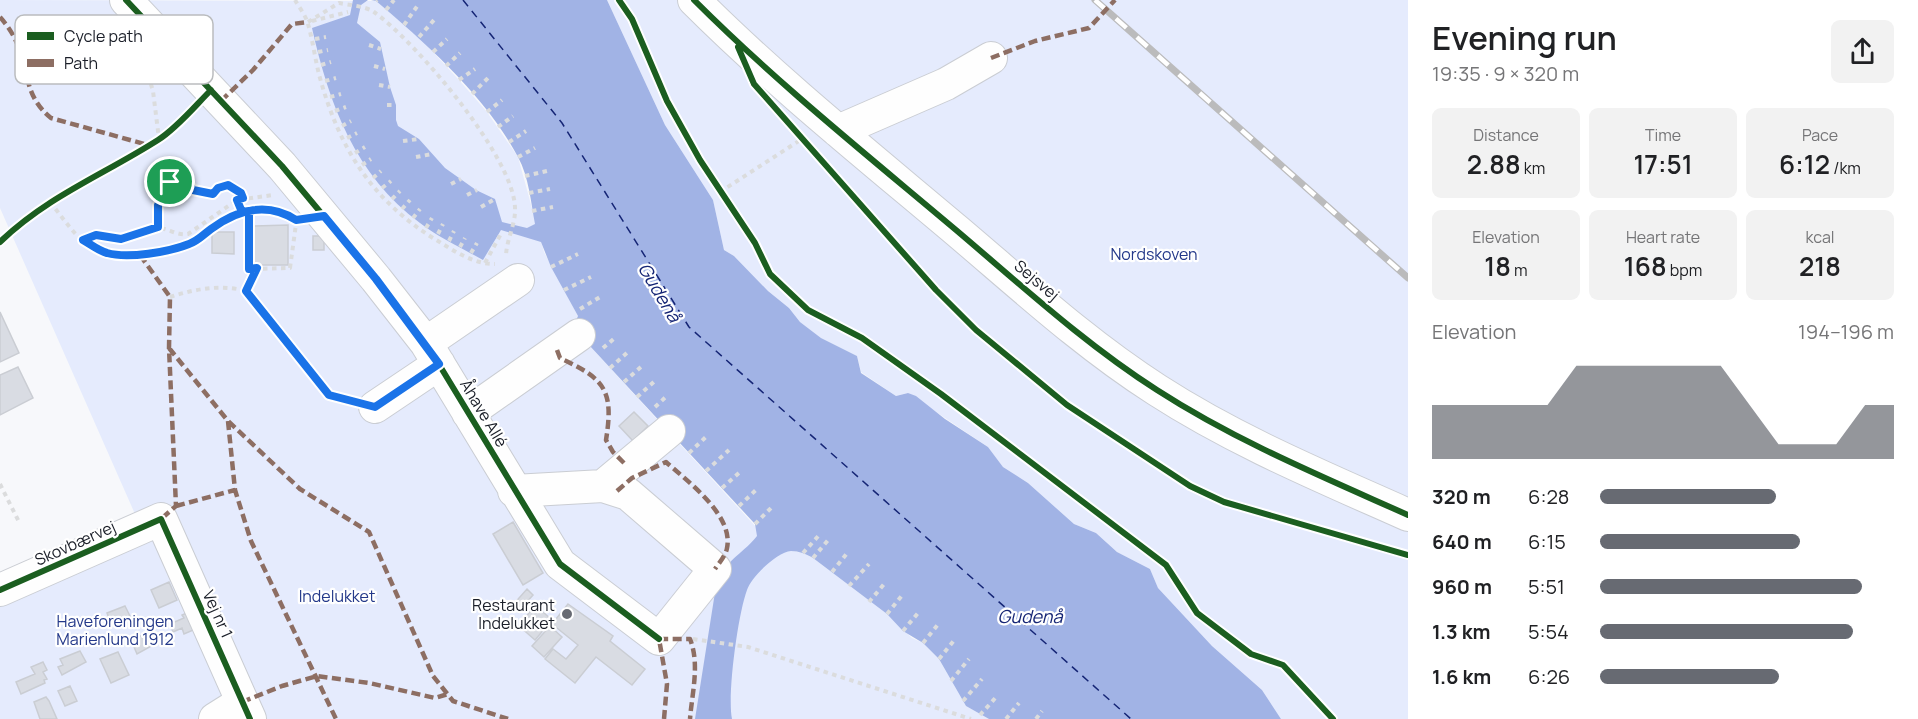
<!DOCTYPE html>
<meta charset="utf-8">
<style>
:root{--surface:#fff;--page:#f2f2f2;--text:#202124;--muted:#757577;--accent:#676a72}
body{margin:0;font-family:Manrope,sans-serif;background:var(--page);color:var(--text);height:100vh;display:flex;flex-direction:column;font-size:22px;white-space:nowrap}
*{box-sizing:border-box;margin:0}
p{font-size:20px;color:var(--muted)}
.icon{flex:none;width:33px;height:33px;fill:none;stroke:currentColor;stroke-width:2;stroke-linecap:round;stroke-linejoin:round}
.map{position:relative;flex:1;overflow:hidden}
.details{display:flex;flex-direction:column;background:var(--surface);width:510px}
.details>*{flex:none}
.pin{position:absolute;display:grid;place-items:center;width:51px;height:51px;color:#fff;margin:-26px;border:3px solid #fff;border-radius:50%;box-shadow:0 2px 6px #0007}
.round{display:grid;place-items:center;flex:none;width:63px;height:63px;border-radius:9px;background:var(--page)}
.head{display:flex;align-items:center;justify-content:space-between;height:102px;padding:0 24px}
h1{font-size:33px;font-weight:600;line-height:45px}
.metrics{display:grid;grid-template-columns:repeat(3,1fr);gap:9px;height:102px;padding:6px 24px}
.metrics div{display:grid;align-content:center;border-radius:9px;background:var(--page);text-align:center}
.metrics b{font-size:26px;font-weight:600}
.metrics small{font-size:16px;font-weight:400}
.metrics p{font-size:16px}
.chart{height:168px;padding:12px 24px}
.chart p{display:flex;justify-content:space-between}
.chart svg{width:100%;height:108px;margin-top:6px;fill:var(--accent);opacity:.7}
ul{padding:0 24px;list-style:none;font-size:20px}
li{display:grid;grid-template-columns:96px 72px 1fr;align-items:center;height:45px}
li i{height:15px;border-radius:8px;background:var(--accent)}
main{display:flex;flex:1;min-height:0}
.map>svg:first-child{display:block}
.green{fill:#e5ebfd}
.water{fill:#a1b3e5}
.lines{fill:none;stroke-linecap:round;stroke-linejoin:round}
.ferry{stroke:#152575;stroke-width:1.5;stroke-dasharray:8 6;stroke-linecap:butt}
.building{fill:#d9dce3;stroke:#cacdd3;stroke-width:1.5}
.minor-casing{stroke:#cacdd3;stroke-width:34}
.path{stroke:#dbdcdd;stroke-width:4;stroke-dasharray:4.5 4.5;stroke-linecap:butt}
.minor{stroke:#fefefe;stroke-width:32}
.rail-casing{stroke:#bbbbbc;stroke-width:7}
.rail{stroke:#fff;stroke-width:4.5;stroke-dasharray:14;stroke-linecap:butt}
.quiet{stroke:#8d6e63;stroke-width:4.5;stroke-dasharray:9 4.5;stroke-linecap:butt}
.cycleway-casing{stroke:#fff;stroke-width:10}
.cycleway{stroke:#1b5e20;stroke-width:6}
.route-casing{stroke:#fff;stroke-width:12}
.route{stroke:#1a73e8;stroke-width:8}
.poi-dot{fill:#676a72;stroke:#fff;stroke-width:2}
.labels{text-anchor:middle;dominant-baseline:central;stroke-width:4.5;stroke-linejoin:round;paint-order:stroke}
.park-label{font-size:16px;fill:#24398a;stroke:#fff}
.street-label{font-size:16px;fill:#1a1e28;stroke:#fff}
.poi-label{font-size:16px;fill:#1a1e28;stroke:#fff;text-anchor:end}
.water-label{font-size:18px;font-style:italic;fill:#152575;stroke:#fff}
.key{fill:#fff;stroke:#babcbe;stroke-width:1.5}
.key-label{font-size:16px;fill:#1a1e28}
</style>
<main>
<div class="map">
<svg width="1408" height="719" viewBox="0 0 1408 719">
<rect width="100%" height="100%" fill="#f7f8fb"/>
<!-- green -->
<path class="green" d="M 0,0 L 376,1 L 419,37 L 459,80 L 487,112 L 518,157 L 544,252 L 578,316 L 574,327 L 576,331 L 757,528 L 793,551 L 803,553 L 813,558 L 887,614 L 912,638 L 923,643 L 939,659 L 966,706 L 989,719 L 0,719 L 0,584 L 135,514 L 0,208 Z
M 607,0 L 1408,0 L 1408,719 L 1281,719 L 1262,690 L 1212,646 L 1158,588 L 1150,569 L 1117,552 L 1096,533 L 1074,524 L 1028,483 L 1003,467 L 988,447 L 908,393 L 896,396 L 861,372 L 857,356 L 821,338 L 800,322 L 789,308 L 768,291 L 734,256 L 724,250 L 713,200 L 665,125 Z"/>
<!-- water -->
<path class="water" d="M 353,0 L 368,0 L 361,5 L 357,23 L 380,42 L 390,87 L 396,105 L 396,120 L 398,126 L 419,139 L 445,168 L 476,190 L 495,199 L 502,222 L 527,228 L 535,224 C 531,203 529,177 518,157 C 487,98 427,44 376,1 L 371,0 L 607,0 L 665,125 L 713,200 L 724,250 L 734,256 L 768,291 L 789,308 L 800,322 L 821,338 L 857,356 L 861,373 L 896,396 L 908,393 L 916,396 L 945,419 L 988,447 L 1003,467 L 1028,483 L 1074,524 L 1096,533 L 1117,552 L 1150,569 L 1158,588 L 1212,646 L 1262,690 L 1281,719 L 989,719 L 966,706 L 939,659 L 923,643 L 903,631 L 887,614 L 813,558 C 806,554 799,551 791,551 C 777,552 751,577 747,590 C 738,614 727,695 732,719 L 695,719 L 716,586 C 727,557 740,557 757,536 L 755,524 L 576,331 L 573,327 L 578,316 L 551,267 L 541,242 L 501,230 L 483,260 C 462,248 439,238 420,223 C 355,175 329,104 312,28 L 350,15 Z"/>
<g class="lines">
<!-- ferry -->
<path class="ferry" d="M 463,0 L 562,123 L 689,327 L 1131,719"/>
</g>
<!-- building -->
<path class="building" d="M 288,225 L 288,265 L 252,265 L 252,226 Z
M 212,232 L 234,232 L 234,254 L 212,253 Z
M 313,236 L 324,236 L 324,250 L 313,250 Z
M 0,312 L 19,353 L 0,362 Z
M 18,367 L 33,398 L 0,415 L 0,375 Z
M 634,412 L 648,426 L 633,441 L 619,426 Z
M 513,522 L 543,573 L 523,585 L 493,534 Z
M 169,582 L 177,600 L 159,608 L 151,590 Z
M 527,589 L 533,595 L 518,612 L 511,607 Z
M 568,604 L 613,636 L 610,641 L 645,669 L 632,685 L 596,657 L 575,683 L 545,659 L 553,649 L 566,659 L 578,645 L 552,624 Z
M 535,605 L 552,620 L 535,640 L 519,626 Z
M 125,606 L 130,616 L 111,624 L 107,613 Z
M 189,612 L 198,628 L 184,634 L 182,628 L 173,632 L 170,624 L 184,618 L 182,615 Z
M 550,626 L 562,637 L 544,657 L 532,646 Z
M 148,633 L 155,644 L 137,654 L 131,640 Z
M 80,651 L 86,662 L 62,675 L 58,667 L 63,665 L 60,659 Z
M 118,652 L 129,675 L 111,683 L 100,659 Z
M 43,662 L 47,670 L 43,672 L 47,679 L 44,680 L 45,683 L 21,694 L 16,682 L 35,674 L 31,667 Z
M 70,686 L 77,701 L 65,706 L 58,691 Z
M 46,697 L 49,701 L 57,719 L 40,719 L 34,702 Z"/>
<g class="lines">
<defs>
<path id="minor" d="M 126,0 L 282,166 L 376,279 L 426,343 L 560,564 L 659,639 L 715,569 L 628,494 L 603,486
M 694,0 C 776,82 867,155 956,230 C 1021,285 1085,344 1157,390 C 1236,441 1323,477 1408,515
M 838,131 L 946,84 L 991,58
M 426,343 L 518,280
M 375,407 L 439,364
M 468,413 L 579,335
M 514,491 L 603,486 L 669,431
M 0,590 L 161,519 L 250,719
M 215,719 L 242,702"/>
</defs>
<!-- minor casing -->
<use href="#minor" class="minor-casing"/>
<!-- path -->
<path class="path" d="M 295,0 C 299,7 306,16 308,24 C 313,41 315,60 320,78 C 339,147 371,199 433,238 C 453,250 472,264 495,264
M 376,1 L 377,0
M 386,10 L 394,0
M 312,21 L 348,12
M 308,22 L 339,3 C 349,5 365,6 374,12 C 415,41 514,157 515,208 C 516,224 506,240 506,257
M 404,25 L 418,5
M 419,37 L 434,20
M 315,39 L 326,37
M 369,45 L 381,49
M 318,52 L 328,50
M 433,52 L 447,39
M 143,58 L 153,91 L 159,139
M 321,65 L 331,62
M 374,66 L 385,69
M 446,66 L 460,53
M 459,80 L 475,69
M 325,81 L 336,78
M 379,85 L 390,87
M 472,94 L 488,78
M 330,97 L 341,94
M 387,105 L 396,105
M 335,111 L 346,107
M 487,112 L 502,100
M 342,126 L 351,121
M 498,127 L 513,116
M 347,138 L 357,133
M 403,141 L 419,139
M 509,142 L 526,131
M 355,153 L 365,147
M 416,157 L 432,154
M 518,157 L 535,148
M 362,165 L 371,159
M 525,176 L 547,171
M 373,178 L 381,171
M 451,184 L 461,179
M 382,188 L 391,181
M 720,192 L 805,137
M 529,193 L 550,189
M 467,195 L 477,190
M 392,199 L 400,191
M 237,200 L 242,212
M 50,202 C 60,214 71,231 83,241 C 110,260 161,256 190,243 C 200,239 205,233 213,227 C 233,214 264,201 287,214
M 481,207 L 495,199
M 402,209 L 410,200
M 249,211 L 249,269 L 290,268 L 296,224
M 532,211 L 553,207
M 413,218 L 420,209
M 158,227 C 158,205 161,186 183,176 L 193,190 L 213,194 L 218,188 L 228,185 L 241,193 L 243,199
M 426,228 L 432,218
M 438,234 L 443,224
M 83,240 C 98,233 105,237 120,239 C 132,240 145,229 156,228 C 167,227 176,236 188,234 L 237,200 L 273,195
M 449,241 L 454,231
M 460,247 L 465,238
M 471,253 L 477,243
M 485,263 L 502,232
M 551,267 L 578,254
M 564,290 L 591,277
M 246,291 L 257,268
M 170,297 C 195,289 221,284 246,291 L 329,395 L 351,401
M 580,309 L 600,297
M 603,348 L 616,337
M 610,368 L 628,352
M 624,382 L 641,367
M 637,397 L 657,379
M 655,407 L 668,395
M 689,453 L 707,436
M 706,471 L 729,450
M 0,484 L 20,524
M 722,488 L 739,473
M 739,506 L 756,490
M 755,524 L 772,507
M 803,553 L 821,533
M 813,558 L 829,539
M 832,572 L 848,552
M 849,586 L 869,564
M 869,602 L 885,583
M 887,614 L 904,593
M 903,631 L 918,613
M 693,639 L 748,647 L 971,719
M 923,643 L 940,622
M 939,659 L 956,638
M 951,681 L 969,659
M 963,701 L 982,679
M 980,715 L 998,695
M 1006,719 L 1019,703
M 1036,719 L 1042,711"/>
<!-- minor -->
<use href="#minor" class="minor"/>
<defs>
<path id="rail" d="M 1095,0 L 1408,278"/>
</defs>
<!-- rail casing -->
<use href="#rail" class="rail-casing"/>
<!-- rail -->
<use href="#rail" class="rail"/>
<!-- quiet -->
<path class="quiet" d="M 0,17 C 7,25 14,35 18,46 C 29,74 25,97 51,118 L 148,145
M 991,58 L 1035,41 L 1089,28 L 1115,0
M 221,101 L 253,70 L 292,24 L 308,22
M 140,255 L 170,297 L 169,348 L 176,506 L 161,519
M 169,348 L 228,421 L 300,489 L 369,532 L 433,676 L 453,701 L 508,719
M 557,350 L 560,358 C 605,379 614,390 606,440 L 613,452 L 627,466
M 228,421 L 235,490 L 251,541 L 336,719
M 617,491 L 632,478 L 666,462 C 687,481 734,515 727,548 C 726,555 719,563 715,569
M 176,506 L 235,490
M 242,702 L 282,686 L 317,676 L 369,683 L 435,698 L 448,694
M 664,719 L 667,684 L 659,639 L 690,639 C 700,664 692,693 690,719"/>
<defs>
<path id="cycleway" d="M 126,0 L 282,166 L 376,279 L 426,343 L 560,564 L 659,639
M 619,0 L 632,19 L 667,101 L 700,160 L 755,243 L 770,274 L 808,310 L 862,338 L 941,394 L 1166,565 L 1197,613 L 1251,654 L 1283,665 L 1333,719
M 694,0 C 776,82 867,155 956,230 C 1021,285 1085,344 1157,390 C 1236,441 1323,477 1408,515
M 738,47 L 754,84 L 936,290 L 976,330 L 1067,405 L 1190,486 L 1224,502 L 1408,555
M 0,242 C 48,196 103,175 158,140 C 177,128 195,106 211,90
M 0,590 L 161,519 L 250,719"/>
</defs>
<!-- cycleway casing -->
<use href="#cycleway" class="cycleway-casing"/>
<!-- cycleway -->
<use href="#cycleway" class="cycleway"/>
</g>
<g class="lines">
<defs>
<path id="route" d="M 170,182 L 158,205 L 158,227 L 121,239 L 96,235 L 83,240 C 90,244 99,251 107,253 C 128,259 169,252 189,244 C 198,241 204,234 211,229 C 238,209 268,202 296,220 L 324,216 L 376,279 L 439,364 L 375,407 L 329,395 L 246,291 L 257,268 L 249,269 L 249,211 L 242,212 L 237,200 L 243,198 L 241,193 L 228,185 L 218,188 L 213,194 L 193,190 L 183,176 L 170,182"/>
</defs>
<!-- route casing -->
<use href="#route" class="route-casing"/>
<!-- route -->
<use href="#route" class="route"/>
</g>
<!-- markers -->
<circle class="poi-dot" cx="567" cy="614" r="6"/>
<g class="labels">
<!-- park labels -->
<g class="park-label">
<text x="1154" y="254">Nordskoven</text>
<text x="337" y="596">Indelukket</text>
<text x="115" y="621">Haveforeningen<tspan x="115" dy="18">Marienlund 1912</tspan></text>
</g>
<!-- street labels -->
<g class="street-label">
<text transform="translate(1037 280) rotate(40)">Sejsvej</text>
<text transform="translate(484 413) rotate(59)">Åhave Allé</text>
<text transform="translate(75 543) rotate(-24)">Skovbærvej</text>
<text transform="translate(218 614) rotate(66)">Vej nr 1</text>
</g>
<!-- poi labels -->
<g class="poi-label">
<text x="555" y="605">Restaurant<tspan x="555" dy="18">Indelukket</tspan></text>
</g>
<!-- water labels -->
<g class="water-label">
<text transform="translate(660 292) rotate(59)">Gudenå</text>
<text x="1030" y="616">Gudenå</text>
</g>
</g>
<!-- legend -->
<rect x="15" y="15" width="198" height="69" rx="9" class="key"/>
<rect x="27" y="32" width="27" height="8" fill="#1b5e20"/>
<rect x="27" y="59" width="27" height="8" fill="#8d6e63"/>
<g class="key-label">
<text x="64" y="42">Cycle path</text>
<text x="64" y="69">Path</text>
</g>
</svg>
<div class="pin" style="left:170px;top:182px;background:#1e9e55"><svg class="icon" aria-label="arrive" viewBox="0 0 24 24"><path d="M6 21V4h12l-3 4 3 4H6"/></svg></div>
</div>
<section class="details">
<div class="head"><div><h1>Evening run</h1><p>19:35 · 9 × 320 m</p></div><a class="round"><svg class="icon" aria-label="share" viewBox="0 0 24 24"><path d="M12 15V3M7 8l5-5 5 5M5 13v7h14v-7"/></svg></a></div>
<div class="metrics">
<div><p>Distance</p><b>2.88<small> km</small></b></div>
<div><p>Time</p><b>17:51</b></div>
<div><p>Pace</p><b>6:12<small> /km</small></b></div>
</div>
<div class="metrics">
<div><p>Elevation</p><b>18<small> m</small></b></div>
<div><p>Heart rate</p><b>168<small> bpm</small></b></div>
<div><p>kcal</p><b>218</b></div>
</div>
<div class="chart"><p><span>Elevation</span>194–196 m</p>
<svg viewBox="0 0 160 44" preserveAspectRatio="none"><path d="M0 44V22L10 22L20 22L30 22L40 22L50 6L60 6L70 6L80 6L90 6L100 6L110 22L120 38L130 38L140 38L150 22L160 22V44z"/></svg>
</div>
<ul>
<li><b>320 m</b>6:28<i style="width:60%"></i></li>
<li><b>640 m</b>6:15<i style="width:68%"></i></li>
<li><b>960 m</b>5:51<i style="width:89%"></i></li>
<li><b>1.3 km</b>5:54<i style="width:86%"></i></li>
<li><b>1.6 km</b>6:26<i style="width:61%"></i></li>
</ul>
</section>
</main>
